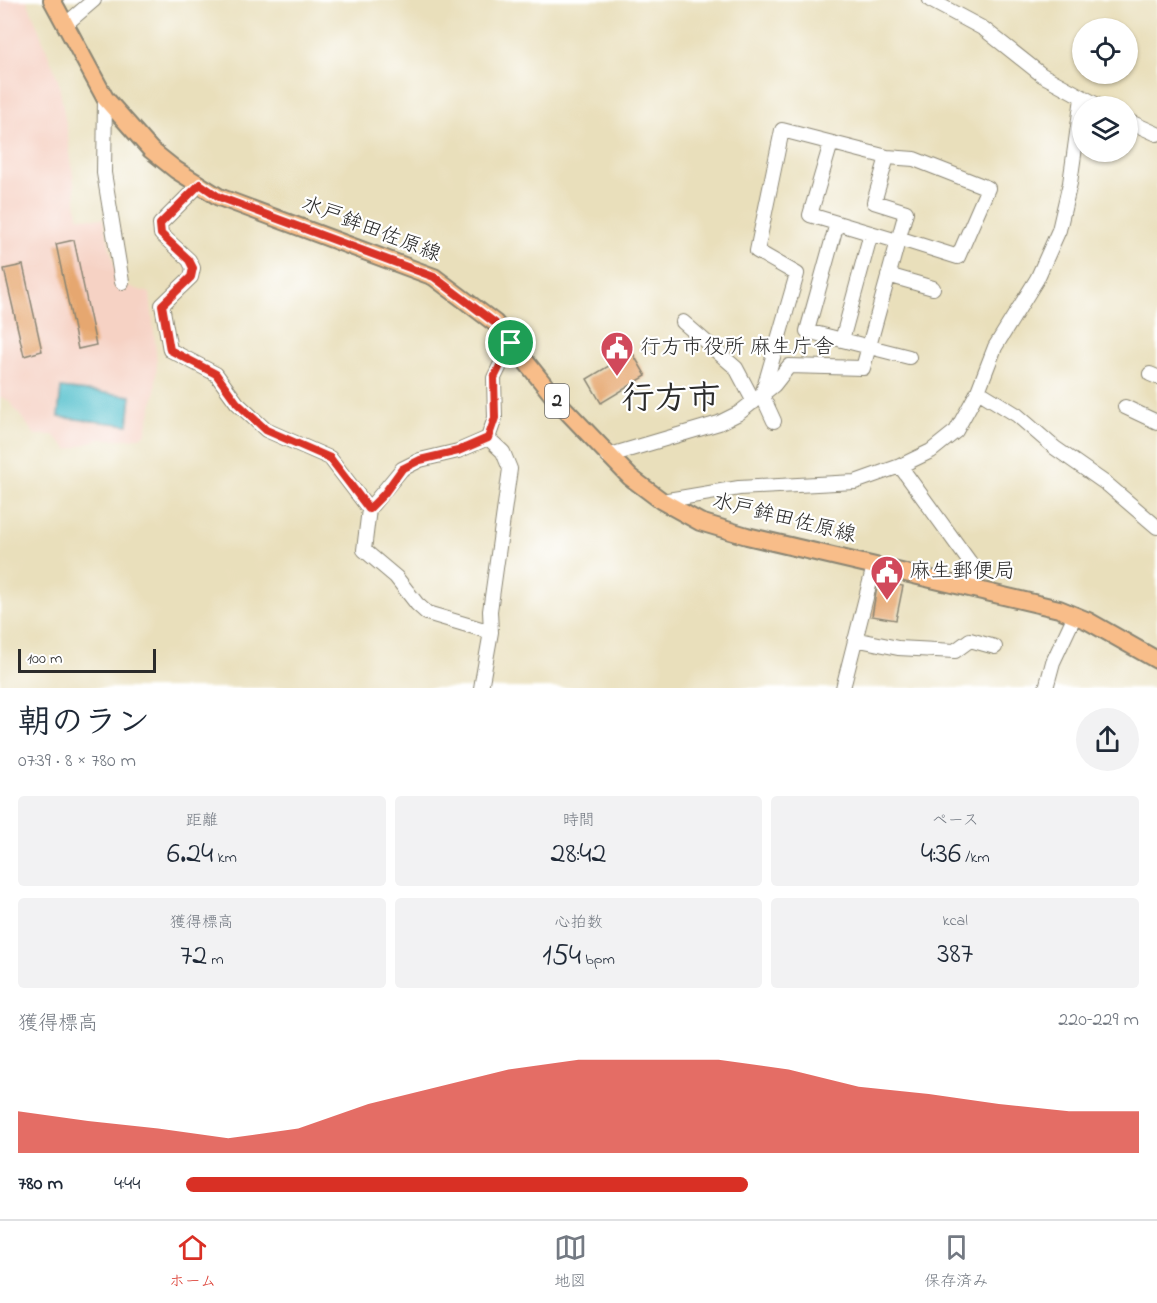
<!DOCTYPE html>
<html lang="ja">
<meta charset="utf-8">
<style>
:root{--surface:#fff;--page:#f2f2f3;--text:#1f2937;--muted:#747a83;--line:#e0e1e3;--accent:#d93025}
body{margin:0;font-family:"Indie Flower","Klee One",sans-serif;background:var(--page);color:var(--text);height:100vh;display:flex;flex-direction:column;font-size:22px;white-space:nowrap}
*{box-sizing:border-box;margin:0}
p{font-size:20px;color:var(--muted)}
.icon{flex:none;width:33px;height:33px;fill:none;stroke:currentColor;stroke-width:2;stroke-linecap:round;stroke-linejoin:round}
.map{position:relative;height:688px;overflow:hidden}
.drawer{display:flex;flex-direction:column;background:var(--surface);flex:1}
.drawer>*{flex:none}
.fabs{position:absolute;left:1072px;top:18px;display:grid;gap:12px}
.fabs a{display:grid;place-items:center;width:66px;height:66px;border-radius:50%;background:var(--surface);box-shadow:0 2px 4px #0004;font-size:30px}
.scale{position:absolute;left:18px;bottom:15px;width:138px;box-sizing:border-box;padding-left:6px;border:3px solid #2b2b2b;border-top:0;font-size:16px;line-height:21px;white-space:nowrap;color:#2b2b2b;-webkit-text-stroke:4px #fff;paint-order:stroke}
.pin{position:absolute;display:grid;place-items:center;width:51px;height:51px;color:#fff;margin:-26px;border:3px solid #fff;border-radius:50%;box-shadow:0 2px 6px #0007}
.round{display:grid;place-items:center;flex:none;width:63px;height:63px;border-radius:32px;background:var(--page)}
.overview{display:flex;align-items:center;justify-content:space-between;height:102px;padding:0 18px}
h1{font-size:33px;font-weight:600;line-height:45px}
.stats{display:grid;grid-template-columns:repeat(3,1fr);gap:9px;height:102px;padding:6px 18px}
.stats div{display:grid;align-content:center;border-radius:6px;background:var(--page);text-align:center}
.stats b{font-size:30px;font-weight:600}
.stats small{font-size:16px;font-weight:400}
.stats p{font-size:16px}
.chart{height:168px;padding:12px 18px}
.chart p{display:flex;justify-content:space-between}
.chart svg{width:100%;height:108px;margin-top:6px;fill:var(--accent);opacity:.7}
ul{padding:0 18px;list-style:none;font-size:20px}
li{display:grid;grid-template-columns:96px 72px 1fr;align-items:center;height:45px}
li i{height:15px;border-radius:8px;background:var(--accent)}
.tab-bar{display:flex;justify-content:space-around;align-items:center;height:84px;border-top:2px solid var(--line);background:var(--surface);font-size:16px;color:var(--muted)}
.tab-bar a{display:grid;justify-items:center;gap:3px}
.tab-bar .active{color:var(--accent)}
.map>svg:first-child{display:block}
.built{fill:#f6d2c4}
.water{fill:#53c0cc;stroke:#3f767c;stroke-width:1.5}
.building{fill:#e6a770}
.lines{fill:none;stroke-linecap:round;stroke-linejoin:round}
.minor-casing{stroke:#8a8573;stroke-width:16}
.major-casing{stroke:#8a8573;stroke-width:20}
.minor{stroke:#fff;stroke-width:14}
.major{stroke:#f8bd89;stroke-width:16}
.route-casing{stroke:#fff;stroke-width:12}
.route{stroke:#d93025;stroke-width:8}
.labels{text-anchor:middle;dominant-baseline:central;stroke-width:4.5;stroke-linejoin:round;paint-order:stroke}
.shield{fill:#fff;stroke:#6b6b6b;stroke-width:1.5}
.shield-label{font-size:20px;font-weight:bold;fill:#2b2b2b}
.street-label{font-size:21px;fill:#2b2b2b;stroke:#fff}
.poi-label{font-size:21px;fill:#2b2b2b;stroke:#fff;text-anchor:start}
.town-label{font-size:33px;font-weight:bold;fill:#2b2b2b;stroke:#fff}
</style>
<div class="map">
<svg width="1157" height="688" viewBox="0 0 1157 688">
<rect width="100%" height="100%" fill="#fff"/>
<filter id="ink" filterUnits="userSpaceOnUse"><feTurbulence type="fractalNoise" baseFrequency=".0167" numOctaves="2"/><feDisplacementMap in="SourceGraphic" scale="12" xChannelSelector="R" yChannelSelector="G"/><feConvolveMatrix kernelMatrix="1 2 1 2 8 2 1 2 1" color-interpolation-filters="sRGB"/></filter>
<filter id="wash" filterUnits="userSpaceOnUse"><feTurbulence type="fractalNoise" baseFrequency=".008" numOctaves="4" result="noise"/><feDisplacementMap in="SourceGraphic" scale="24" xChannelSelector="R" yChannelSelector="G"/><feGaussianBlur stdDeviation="1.35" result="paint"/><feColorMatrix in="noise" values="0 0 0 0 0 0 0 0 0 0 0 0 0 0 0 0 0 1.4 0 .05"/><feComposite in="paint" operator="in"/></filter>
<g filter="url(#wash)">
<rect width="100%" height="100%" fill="#e9dfbb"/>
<!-- built -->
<path class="built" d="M 0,0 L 27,0 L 58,79 L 68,135 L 78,217 L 103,219 L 119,284 L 150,293 L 157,362 L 155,394 L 145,435 L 132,439 L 99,439 L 69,450 L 53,435 L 35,435 L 8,400 L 0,397 Z"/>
<!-- water -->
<path class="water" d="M 61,388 L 131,396 L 128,425 L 58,417 Z"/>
<g id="blocks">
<!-- building -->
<path class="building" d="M 74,240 L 96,345 L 78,349 L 56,244 Z
M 23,265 L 42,351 L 24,356 L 4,269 Z
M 632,352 L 646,376 L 601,403 L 587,379 Z
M 878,581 L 903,586 L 896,620 L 872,616 Z"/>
</g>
</g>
<g filter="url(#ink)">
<use href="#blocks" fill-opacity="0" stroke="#8a8573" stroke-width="1.5"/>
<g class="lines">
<defs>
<path id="minor" d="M 930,0 L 984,29 L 1042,75 L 1099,106
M 66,24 L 94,0
M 105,98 L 104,173 L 122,282
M 1128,121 L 1157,134
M 200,184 L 160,224 L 161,234 L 189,260 L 193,268 L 191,277 L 162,305 L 170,350 L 216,374 L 237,403 L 266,430 L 330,458 L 369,509 L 364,550 L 396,577 L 417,604 L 427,613 L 491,632
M 837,223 L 807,331 L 909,357
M 888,275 L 933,288
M 683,322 L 736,368 L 754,402
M 842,340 L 871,233
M 1150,374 L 1157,377
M 978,391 L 1017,415 L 1055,448 L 1108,485 L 1157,527
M 1125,407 L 1157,422
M 774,421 L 762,395 L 797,274 L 757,251 L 782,130 L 887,157 L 914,159 L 988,188 L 958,257 L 904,240 L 897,241 L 810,215 L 831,143
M 607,456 L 719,423 L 739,413 L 774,385 L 789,366 L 863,368 L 906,212 L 874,202 L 887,157
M 900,466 L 974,568 L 971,588
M 662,501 L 739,488 L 855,482 L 900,466 L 931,451 L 956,431 L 978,391 L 995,347 L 1037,279 L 1059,230 L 1070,183 L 1082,98
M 369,509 L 402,469 L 420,460 L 458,451 L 488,438 L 495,418 L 494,378 L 511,343
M 855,639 L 898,648 L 955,651 L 970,640 L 995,647
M 481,688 L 491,632 L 490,611 L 510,469 L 503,452 L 488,438
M 843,688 L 874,566
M 1046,688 L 1053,662 L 1075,615"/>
<path id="major" d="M 52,0 L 105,98 L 151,150 L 176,170 L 219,197 L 434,277 L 495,323 L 558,402 L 630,477 L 662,501 L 700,522 L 747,536 L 1059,609 L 1088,621 L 1157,660"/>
</defs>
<!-- minor casing -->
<use href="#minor" class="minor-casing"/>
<!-- major casing -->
<use href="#major" class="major-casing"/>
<!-- minor -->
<use href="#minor" class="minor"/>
<!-- major -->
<use href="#major" class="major"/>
</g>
</g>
<g class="lines" filter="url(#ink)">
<defs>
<path id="route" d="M 200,184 L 219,197 L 434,277 L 495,323 L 511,343 L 494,378 L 495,418 L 488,438 L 458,451 L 420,460 L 402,469 L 384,494 L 369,509 L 330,458 L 266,430 L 237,403 L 216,374 L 170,350 L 162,305 L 191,277 L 193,268 L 189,260 L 161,234 L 160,224 Z"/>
</defs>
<!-- route casing -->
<use href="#route" class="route-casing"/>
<!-- route -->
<use href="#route" class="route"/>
</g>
<!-- icons -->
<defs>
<symbol id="civic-pin" viewBox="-11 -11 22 30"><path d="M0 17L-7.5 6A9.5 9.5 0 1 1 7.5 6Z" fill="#d1495b" stroke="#fff"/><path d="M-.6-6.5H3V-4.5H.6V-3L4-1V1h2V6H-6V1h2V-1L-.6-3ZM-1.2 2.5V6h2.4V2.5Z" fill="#fff"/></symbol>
</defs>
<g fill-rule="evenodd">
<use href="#civic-pin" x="598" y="329" width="38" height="52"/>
<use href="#civic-pin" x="868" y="553" width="38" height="52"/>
</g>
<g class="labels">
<!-- shield labels -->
<rect class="shield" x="545" y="384" width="24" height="34" rx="4.5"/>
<g class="shield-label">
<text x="557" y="401">2</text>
</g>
<!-- street labels -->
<g class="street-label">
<text transform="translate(371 230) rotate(21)">水戸鉾田佐原線</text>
<text transform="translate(784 519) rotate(14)">水戸鉾田佐原線</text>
</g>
<!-- poi labels -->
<g class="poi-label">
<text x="640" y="348">行方市役所 麻生庁舎</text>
<text x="910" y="572">麻生郵便局</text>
</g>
<!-- town labels -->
<g class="town-label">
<text x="671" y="400">行方市</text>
</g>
</g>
</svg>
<div class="fabs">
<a><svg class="icon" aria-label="locate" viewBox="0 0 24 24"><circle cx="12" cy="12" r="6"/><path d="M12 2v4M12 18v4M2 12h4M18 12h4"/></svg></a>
<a><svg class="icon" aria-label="layers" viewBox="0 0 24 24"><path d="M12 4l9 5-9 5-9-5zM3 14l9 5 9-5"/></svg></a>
</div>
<div class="scale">100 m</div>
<div class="pin" style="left:511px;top:343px;background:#1e9e55"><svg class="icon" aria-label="arrive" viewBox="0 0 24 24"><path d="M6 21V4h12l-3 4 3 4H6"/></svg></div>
</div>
<section class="drawer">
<div class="overview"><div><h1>朝のラン</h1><p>07:39 · 8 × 780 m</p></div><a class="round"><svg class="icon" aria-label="share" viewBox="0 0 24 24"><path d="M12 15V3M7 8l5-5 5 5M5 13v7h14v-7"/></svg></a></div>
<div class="stats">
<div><p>距離</p><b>6.24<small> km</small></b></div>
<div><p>時間</p><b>28:42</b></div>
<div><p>ペース</p><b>4:36<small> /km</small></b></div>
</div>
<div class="stats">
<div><p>獲得標高</p><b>72<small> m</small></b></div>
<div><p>心拍数</p><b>154<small> bpm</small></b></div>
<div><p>kcal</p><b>387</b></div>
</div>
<div class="chart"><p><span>獲得標高</span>220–229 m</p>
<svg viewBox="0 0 160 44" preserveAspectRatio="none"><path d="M0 44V27L10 31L20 34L30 38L40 34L50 24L60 17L70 10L80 6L90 6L100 6L110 10L120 17L130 20L140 24L150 27L160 27V44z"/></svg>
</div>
<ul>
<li><b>780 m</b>4:44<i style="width:59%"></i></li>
</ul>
</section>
<nav class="tab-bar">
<a class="active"><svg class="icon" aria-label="home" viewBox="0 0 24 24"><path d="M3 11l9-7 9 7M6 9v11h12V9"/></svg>ホーム</a>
<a><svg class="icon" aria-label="map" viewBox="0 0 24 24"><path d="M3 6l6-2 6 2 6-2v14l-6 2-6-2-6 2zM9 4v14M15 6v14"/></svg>地図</a>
<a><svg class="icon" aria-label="saved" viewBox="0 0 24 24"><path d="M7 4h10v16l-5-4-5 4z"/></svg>保存済み</a>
</nav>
